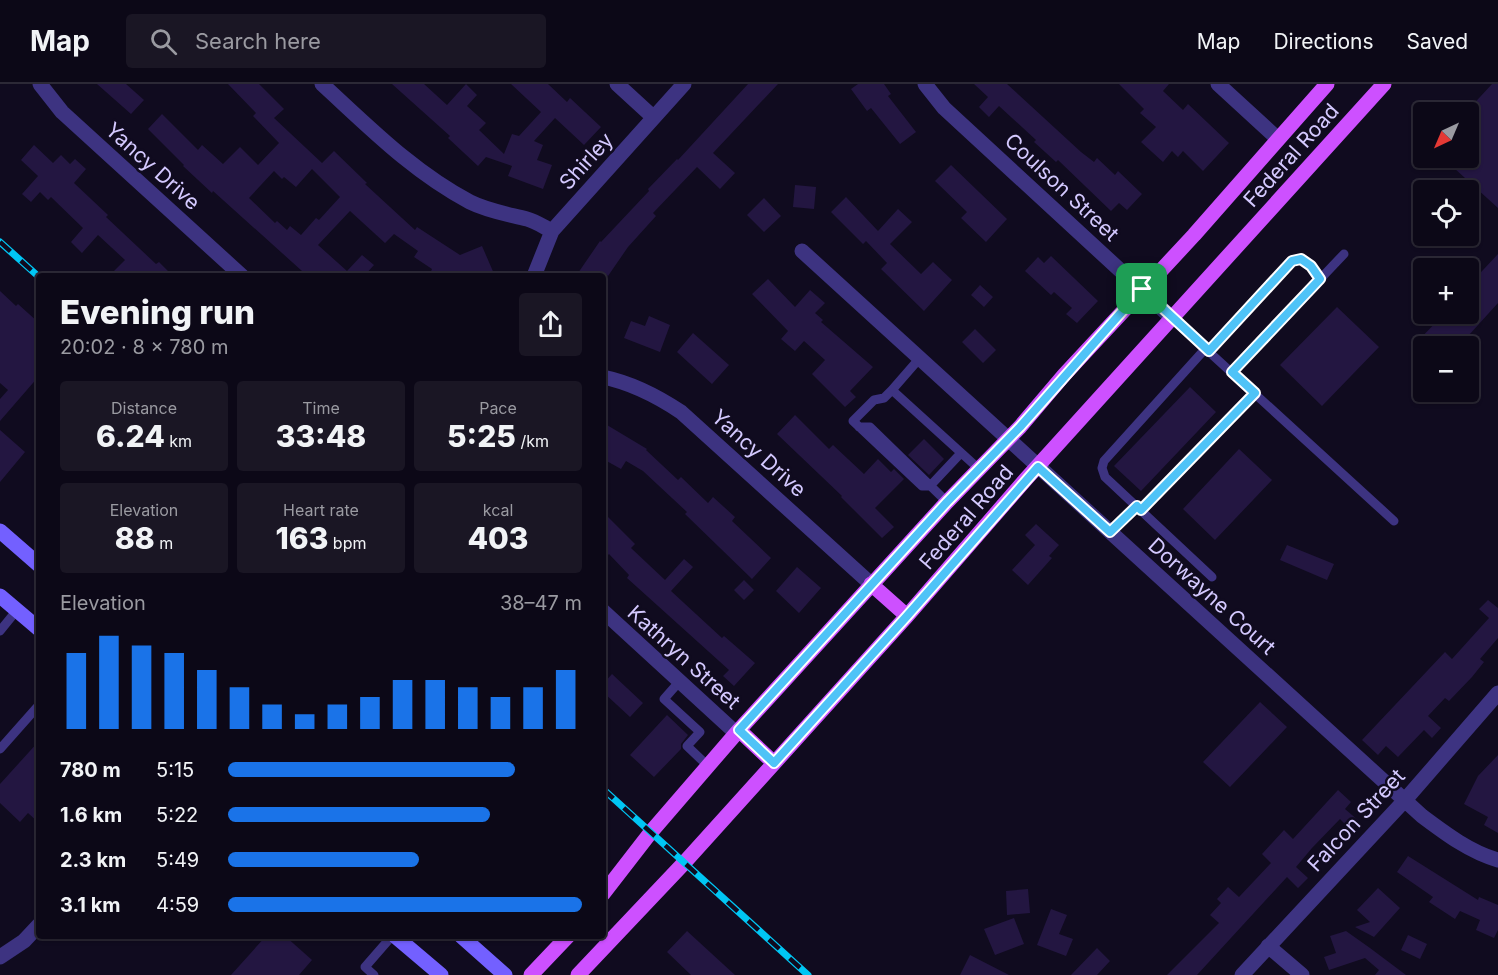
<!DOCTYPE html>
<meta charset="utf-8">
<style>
:root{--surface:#0c0817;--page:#1a1624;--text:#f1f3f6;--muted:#9a9aa1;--line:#2c2936;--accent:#1a73e8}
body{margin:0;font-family:Inter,sans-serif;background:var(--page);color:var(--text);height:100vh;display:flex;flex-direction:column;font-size:22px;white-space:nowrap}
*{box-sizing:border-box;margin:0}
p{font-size:20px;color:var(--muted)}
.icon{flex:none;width:33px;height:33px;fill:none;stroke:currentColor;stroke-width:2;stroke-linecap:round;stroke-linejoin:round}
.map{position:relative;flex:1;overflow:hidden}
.details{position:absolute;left:36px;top:189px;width:570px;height:666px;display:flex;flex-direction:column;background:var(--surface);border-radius:6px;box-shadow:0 2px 4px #0004,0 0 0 2px var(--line)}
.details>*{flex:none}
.needle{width:39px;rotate:224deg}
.fabs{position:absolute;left:1413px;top:18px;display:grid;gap:12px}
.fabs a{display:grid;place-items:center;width:66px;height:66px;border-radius:6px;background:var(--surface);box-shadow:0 2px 4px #0004,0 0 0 2px var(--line);font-size:30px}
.pin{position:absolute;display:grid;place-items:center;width:51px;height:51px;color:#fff;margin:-26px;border-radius:12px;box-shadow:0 3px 9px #0006}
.round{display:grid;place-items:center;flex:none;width:63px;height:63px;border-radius:6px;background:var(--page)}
.head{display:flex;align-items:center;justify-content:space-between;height:102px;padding:0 24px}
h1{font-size:33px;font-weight:800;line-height:45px}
.stats{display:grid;grid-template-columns:repeat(3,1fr);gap:9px;height:102px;padding:6px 24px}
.stats div{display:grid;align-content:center;border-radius:6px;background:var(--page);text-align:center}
.stats b{font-size:30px;font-weight:800}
.stats small{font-size:16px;font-weight:400}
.stats p{font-size:16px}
.chart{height:168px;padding:12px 24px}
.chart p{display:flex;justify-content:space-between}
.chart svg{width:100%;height:108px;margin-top:6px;stroke:var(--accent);stroke-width:6}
ul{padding:0 24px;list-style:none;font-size:20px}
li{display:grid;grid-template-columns:96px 72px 1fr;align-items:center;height:45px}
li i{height:15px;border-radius:8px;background:var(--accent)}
header{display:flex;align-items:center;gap:36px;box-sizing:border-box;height:84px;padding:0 30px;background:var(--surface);border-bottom:2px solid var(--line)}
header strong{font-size:28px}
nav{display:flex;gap:33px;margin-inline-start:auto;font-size:21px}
.search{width:420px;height:54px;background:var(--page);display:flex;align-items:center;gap:15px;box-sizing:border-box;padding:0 21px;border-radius:6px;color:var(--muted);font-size:22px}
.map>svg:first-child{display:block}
.building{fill:#231641;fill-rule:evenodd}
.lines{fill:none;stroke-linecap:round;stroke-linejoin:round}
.lane{stroke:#3d3381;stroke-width:9}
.street{stroke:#3d3381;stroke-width:15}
.secondary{stroke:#7360ff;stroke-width:15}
.primary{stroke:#cd50ff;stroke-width:15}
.rail-casing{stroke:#00c6f4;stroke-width:7}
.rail{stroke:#100b1f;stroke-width:4.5;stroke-dasharray:14;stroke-linecap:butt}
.route-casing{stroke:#fff;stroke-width:12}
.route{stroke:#4fc3f7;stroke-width:8}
.labels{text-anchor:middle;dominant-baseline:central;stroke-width:5;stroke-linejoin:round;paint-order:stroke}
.street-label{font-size:21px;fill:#d4c9ff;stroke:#100b1f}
</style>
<header>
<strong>Map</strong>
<div class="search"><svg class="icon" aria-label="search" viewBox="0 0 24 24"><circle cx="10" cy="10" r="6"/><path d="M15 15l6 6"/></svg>Search here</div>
<nav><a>Map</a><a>Directions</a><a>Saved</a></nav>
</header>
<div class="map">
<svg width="1498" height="891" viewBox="0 0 1498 891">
<rect width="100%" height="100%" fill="#100b1f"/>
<!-- building -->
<path class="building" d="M 97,0 L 126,0 L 144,16 L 131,30 Z
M 228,0 L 259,0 L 284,25 L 274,34 L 322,79 L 334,67 L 367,99 L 365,100 L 415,146 L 417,143 L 460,171 L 482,162 L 495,192 L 429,192 L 432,185 L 414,173 L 418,167 L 394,150 L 385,159 L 350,127 L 318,161 L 347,187 L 362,171 L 374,181 L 364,192 L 298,192 L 302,187 L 213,107 L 212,109 L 183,82 L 184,81 L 148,45 L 162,30 L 198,66 L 202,61 L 223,80 L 240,63 L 258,81 L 279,59 L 253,32 L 256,29 ZM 312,85 L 340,113 L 319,136 L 316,134 L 301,151 L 290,142 L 287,146 L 277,137 L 275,139 L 249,114 L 274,87 L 282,95 L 284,93 L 296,103 Z
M 392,0 L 424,0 L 447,21 L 466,0 L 477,11 L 467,22 L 486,39 L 479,46 L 504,70 L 512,50 L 519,52 L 541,28 L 511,0 L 548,0 L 567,18 L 570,14 L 601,43 L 584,61 L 555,34 L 534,57 L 543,61 L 537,76 L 552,81 L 543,105 L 508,92 L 512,82 L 486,73 L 478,82 L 448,54 L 450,52 Z
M 748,0 L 778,0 L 713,69 L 735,89 L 720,105 L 697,83 L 653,129 L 656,132 L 628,163 L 608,192 L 605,190 L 604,192 L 576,192 L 600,157 L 601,158 L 649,107 L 648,105 L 677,75 L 678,76 Z
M 858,0 L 884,0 L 891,10 L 888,12 L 916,48 L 900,60 L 871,24 L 867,27 L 851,5 Z
M 974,0 L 1007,0 L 1081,68 L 1094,78 L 1097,74 L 1115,91 L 1118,87 L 1142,110 L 1127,126 L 1119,119 L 1111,127 L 1058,76 L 1056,78 L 1034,58 L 1036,56 L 999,22 L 989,33 L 979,23 L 988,13 Z
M 1119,0 L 1169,0 L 1163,7 L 1183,26 L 1188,20 L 1229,59 L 1203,87 L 1183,67 L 1178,73 L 1172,67 L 1163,78 L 1141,58 L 1156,43 L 1140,29 L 1144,25 Z
M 1492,0 L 1498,0 L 1498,124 L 1443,74 L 1468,74 L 1468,26 Z
M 34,61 L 53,79 L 61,71 L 70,80 L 75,75 L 86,85 L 74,99 L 108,131 L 106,133 L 156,180 L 159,178 L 173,192 L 109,192 L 125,176 L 98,151 L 82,169 L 71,158 L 83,144 L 51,113 L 48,116 L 40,108 L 31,118 L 22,110 L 38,92 L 21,76 Z
M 951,81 L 1007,135 L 986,158 L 961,134 L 967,128 L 935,97 Z
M 795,101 L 816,103 L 814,125 L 793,123 Z
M 846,113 L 878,147 L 898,125 L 912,138 L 890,160 L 921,190 L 933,178 L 952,196 L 924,227 L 881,185 L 887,179 L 866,157 L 863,160 L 831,128 Z
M 764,114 L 781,132 L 764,148 L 747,131 Z
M 1498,170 L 1498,219 L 1459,262 L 1413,262 L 1444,230 L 1468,230 L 1468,202 Z
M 1051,172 L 1098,217 L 1077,239 L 1066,230 L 1072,224 L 1054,208 L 1051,211 L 1025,187 L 1038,173 L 1044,179 Z
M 768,195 L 795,223 L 810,206 L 825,219 L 815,229 L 823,236 L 821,238 L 873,283 L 850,307 L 856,313 L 845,323 L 812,290 L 825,276 L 804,257 L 795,267 L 781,255 L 788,247 L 752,210 Z
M 980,201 L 993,213 L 984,223 L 971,211 Z
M 0,207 L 16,222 L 18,220 L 39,239 L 39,292 L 0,337 L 0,315 L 8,306 L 0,299 Z
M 1337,223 L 1379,263 L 1322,322 L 1280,281 Z
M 649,232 L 670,241 L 660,268 L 624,254 L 631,237 L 645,242 Z
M 975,245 L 996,266 L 983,279 L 962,258 Z
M 693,249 L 729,281 L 712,300 L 677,268 Z
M 1190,303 L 1216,328 L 1141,407 L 1114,382 Z
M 795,331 L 829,365 L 833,361 L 864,390 L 878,375 L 891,388 L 894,385 L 904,395 L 875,424 L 894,443 L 882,454 L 841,413 L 842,412 L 777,350 Z
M 607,341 L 647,365 L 646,366 L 678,396 L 681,393 L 708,419 L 713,413 L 735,433 L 732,437 L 771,474 L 752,495 L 685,430 L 687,428 L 643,387 L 626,377 L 621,385 L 603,375 L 603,348 Z
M 0,346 L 25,368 L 0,398 Z
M 924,355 L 944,375 L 929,391 L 908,371 Z
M 1239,365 L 1272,396 L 1215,456 L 1183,425 Z
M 603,428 L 635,460 L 631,464 L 665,496 L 684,475 L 693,483 L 671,507 L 722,554 L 724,552 L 755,579 L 734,602 L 723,592 L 729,586 L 627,494 L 629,491 L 609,470 L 603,476 Z
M 1036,440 L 1059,461 L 1049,472 L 1052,474 L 1028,501 L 1012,486 L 1035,461 L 1025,451 Z
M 1287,461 L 1334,480 L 1327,496 L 1280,476 Z
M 797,483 L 821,504 L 799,529 L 776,507 Z
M 744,496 L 754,506 L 744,516 L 734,506 Z
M 1488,516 L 1498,524 L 1498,554 L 1480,575 L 1484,578 L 1472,593 L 1449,617 L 1445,614 L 1428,632 L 1441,644 L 1432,654 L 1424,646 L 1398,673 L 1386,662 L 1378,671 L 1362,656 L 1445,568 L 1452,575 L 1489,534 L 1479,525 Z
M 612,590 L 643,619 L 630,633 L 603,608 L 603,600 Z
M 1260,618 L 1287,643 L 1230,703 L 1203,678 Z
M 667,631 L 688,651 L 681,660 L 681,665 L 654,693 L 630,671 Z
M 39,657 L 39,739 L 28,729 L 20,738 L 0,719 L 0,700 Z
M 1498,671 L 1498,749 L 1484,741 L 1488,733 L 1464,720 L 1478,692 Z
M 1338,706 L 1351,718 L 1345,725 L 1359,737 L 1351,746 L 1340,735 L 1312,764 L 1296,783 L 1308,794 L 1298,804 L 1287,793 L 1197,891 L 1167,891 L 1219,839 L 1210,831 L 1221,819 L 1217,815 L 1228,803 L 1239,813 L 1271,779 L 1262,770 L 1284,746 L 1293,755 Z
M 1408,772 L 1478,816 L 1479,813 L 1498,821 L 1498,846 L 1494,854 L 1476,846 L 1480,836 L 1460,827 L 1455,835 L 1429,818 L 1433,813 L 1397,788 Z
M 1378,804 L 1400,824 L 1374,853 L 1355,843 L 1370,838 L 1357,826 Z
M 1028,805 L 1030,829 L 1007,831 L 1006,807 Z
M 1051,825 L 1067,831 L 1059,850 L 1073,855 L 1066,872 L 1037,861 Z
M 1014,834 L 1024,860 L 995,871 L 984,845 Z
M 687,847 L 735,891 L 691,891 L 667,868 Z
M 1346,847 L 1370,864 L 1406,891 L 1375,891 L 1379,886 L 1365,874 L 1329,886 L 1324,873 L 1336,869 L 1330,852 Z
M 1408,851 L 1427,860 L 1420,875 L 1401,866 Z
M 266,852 L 285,852 L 312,876 L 299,891 L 231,891 Z
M 1097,864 L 1110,877 L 1097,891 L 1071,891 Z
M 970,871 L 1009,891 L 960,891 Z"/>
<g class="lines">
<!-- lane -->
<path class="lane" d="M 1173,235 L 1394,437
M 1206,264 L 1104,377 L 1102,384 L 1105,393 L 1212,493
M 1209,267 L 1292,177 L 1301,175 L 1310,182 L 1320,194
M 919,275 L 892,306 L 979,385
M 1232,288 L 1344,170
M 892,306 L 884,314 L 874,316 L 853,337 L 922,402 L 930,402
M 859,343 L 870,343 L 947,418
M 930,402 L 961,369
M 1141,426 L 1255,309
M 1110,448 L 1137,422
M 0,547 L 17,526
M 679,598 L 664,615 L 700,648 L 687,662 L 708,682
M 0,665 L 39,621
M 374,891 L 365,883 L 392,852"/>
<!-- street -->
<path class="street" d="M 40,0 L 62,28 L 242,192
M 322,0 C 369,43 413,88 470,118 C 488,127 507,130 527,135 C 535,137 544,143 552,147
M 617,0 L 653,33
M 925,0 L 944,24 L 1173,235
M 1218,0 L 1278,55
M 802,167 L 1422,732 C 1446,750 1470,768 1498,776
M 534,192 L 552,147 L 684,0
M 603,293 C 632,299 657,312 681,328 L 871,500
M 603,527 L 736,649
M 1268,862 L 1302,891
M 0,873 L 24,857 L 39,841
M 1242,891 L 1405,716 L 1498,609"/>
<!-- secondary -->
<path class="secondary" d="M 0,447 L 39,481
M 0,512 L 39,545
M 395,852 L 441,891
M 461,852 L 505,891"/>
<!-- primary -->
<path class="primary" d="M 871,500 L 907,532
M 739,646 L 774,679
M 603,810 L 651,748 L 739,646 L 947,418 L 1020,343 L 1064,291 L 1194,151 L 1327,0
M 531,891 L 568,852
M 578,891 L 684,779 L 907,532 L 1026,395 L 1384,0"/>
<defs>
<path id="rail" d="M 0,158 L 39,193
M 603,705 L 808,891"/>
</defs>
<!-- rail casing -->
<use href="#rail" class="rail-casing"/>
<!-- rail -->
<use href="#rail" class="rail"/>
</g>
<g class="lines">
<defs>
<path id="route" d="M 1301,175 L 1311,182 L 1320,195 L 1232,288 L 1255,309 L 1141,426 L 1137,422 L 1110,448 L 1038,383 L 907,532 L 774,679 L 739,646 L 947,418 L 1020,343 L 1142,205 L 1209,267 L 1292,177 Z"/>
</defs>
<!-- route casing -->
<use href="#route" class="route-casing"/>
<!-- route -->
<use href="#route" class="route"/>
</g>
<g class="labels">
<!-- street labels -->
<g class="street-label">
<text transform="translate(1291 71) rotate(-48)">Federal Road</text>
<text transform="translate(586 77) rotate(-48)">Shirley</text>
<text transform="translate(153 82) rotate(42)">Yancy Drive</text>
<text transform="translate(1062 103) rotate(43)">Coulson Street</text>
<text transform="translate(759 369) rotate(42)">Yancy Drive</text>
<text transform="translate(966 433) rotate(-49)">Federal Road</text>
<text transform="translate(1212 512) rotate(42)">Dorwayne Court</text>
<text transform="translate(684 573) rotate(42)">Kathryn Street</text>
<text transform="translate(1356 736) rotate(-47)">Falcon Street</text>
</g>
</g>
</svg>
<div class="fabs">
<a><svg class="needle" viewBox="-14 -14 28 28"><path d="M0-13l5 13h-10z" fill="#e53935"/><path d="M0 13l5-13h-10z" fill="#9a9aa1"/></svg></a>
<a><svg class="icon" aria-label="locate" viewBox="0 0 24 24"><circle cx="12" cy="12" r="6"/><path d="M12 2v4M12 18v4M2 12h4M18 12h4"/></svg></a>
<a>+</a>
<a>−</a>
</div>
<div class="pin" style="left:1142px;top:205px;background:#1e9e55"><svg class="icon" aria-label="arrive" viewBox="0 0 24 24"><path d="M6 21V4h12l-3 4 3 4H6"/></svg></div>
<section class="details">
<div class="head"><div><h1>Evening run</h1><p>20:02 · 8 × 780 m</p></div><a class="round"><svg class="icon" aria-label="share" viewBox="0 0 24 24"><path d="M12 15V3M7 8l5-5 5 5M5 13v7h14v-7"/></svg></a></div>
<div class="stats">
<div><p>Distance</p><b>6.24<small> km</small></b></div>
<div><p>Time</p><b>33:48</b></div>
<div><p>Pace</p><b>5:25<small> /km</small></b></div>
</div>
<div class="stats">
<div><p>Elevation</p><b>88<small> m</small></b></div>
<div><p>Heart rate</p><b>163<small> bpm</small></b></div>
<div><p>kcal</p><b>403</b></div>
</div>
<div class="chart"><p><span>Elevation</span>38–47 m</p>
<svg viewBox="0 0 160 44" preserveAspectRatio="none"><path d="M5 44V13M15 44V6M25 44V10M35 44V13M45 44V20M55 44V27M65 44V34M75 44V38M85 44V34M95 44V31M105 44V24M115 44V24M125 44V27M135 44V31M145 44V27M155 44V20"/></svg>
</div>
<ul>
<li><b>780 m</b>5:15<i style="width:81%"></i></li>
<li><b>1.6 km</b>5:22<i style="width:74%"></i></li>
<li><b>2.3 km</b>5:49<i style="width:54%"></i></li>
<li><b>3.1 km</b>4:59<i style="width:100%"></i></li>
</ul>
</section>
</div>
